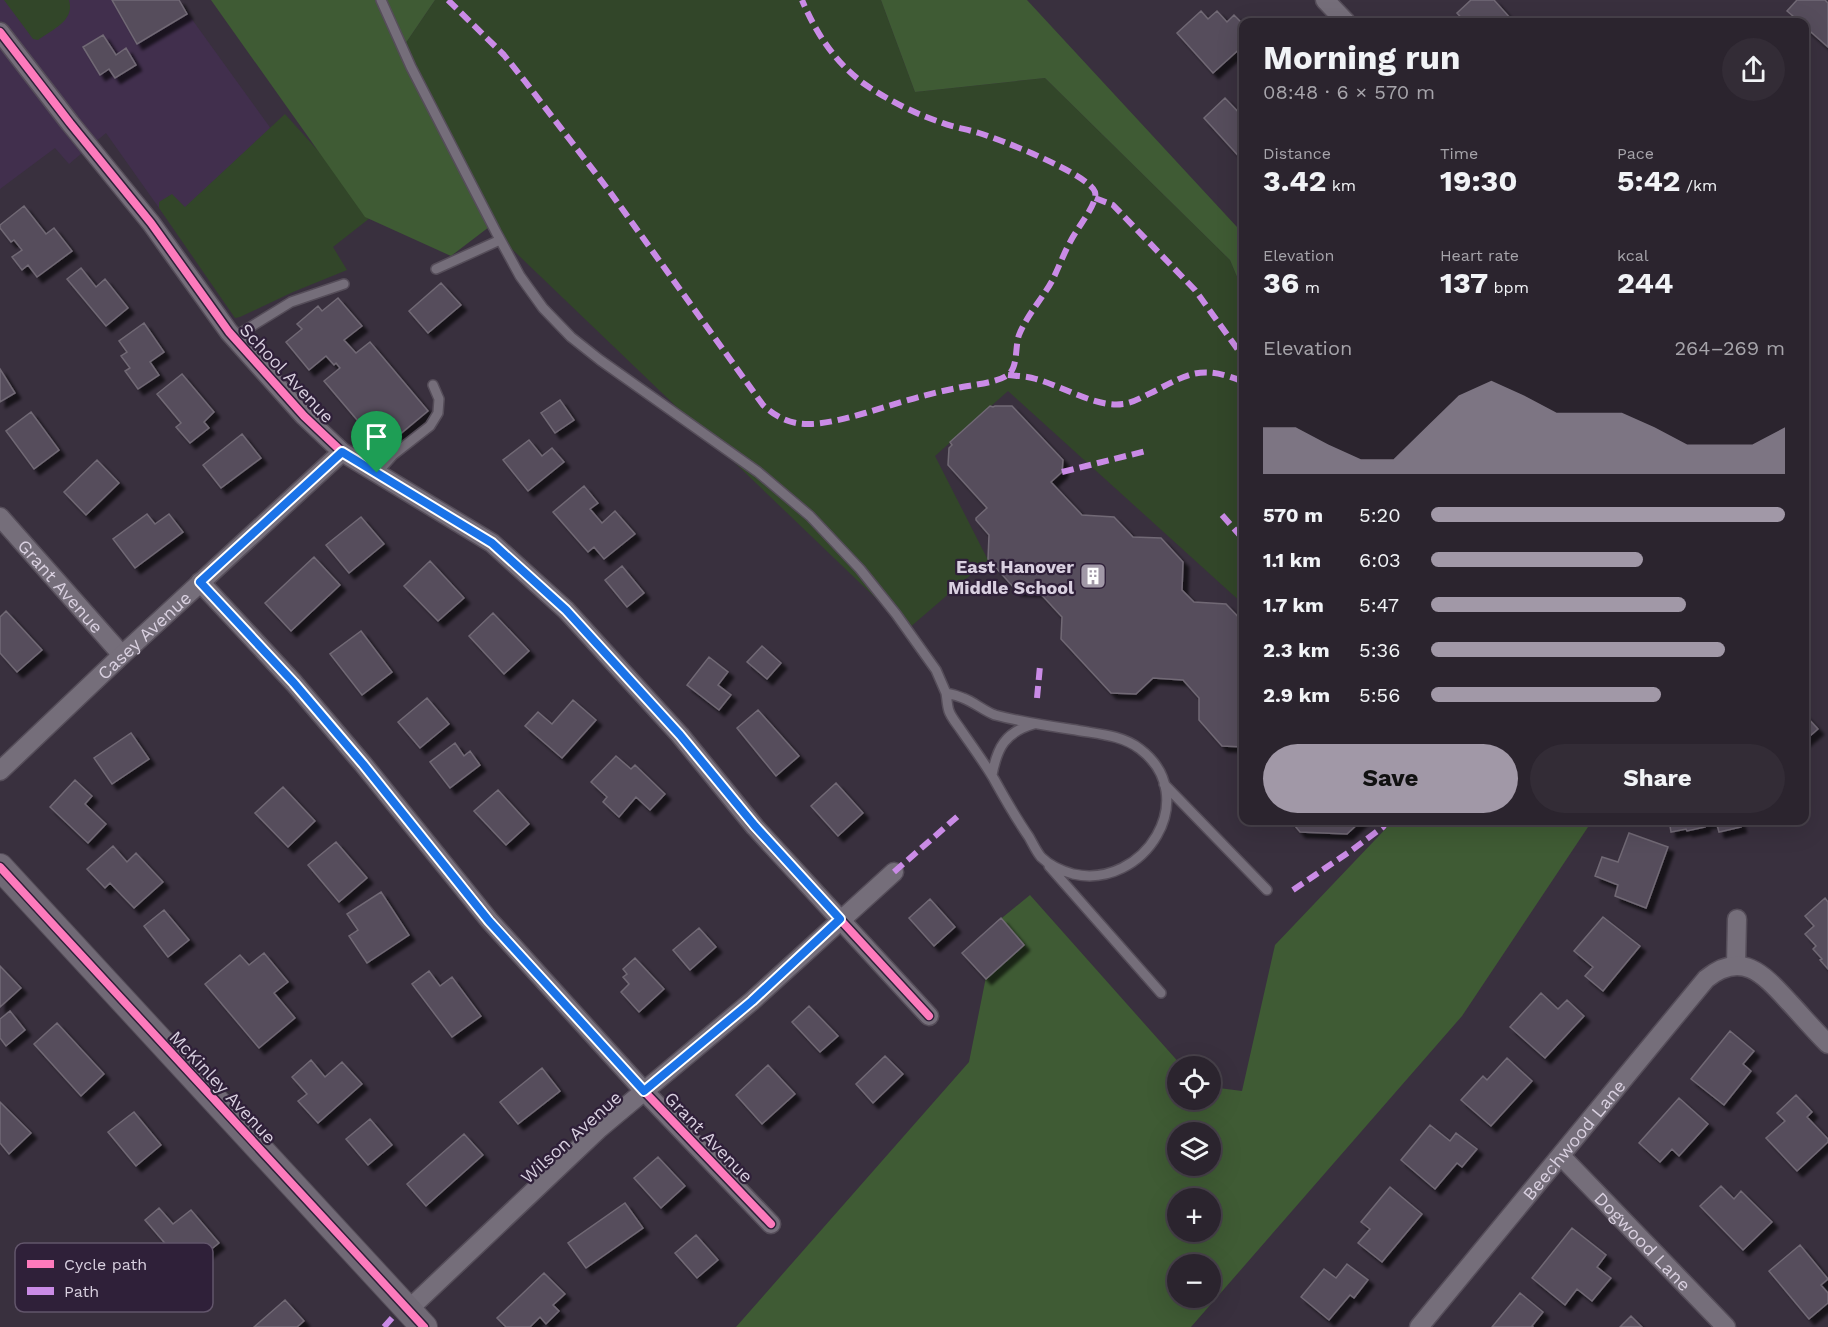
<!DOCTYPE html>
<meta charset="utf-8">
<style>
:root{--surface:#2b242e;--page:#332c36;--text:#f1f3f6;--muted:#a6a4aa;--line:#47414a;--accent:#a198a7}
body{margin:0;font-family:"Work Sans",sans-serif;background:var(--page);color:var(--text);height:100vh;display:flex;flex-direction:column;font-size:22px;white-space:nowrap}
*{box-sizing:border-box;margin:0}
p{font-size:20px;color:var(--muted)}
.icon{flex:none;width:33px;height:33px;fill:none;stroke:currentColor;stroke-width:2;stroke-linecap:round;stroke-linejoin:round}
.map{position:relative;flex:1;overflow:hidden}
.details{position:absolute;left:1239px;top:18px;width:570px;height:807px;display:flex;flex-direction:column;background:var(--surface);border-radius:12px;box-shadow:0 6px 24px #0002,0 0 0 2px var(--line)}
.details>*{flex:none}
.fabs{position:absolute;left:1167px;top:1056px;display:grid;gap:12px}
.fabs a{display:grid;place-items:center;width:54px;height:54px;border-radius:50%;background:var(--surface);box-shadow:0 6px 24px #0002,0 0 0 2px var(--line);font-size:30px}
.pin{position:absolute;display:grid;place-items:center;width:51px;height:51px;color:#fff;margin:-62px -26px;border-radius:50% 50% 50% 0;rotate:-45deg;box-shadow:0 0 6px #0007}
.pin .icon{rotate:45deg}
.round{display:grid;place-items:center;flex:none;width:63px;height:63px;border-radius:32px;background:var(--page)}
.summary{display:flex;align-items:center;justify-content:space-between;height:102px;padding:0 24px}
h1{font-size:33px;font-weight:700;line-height:45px}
.metrics{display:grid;grid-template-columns:repeat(3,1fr);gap:9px;height:102px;padding:6px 24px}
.metrics div{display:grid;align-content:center}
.metrics b{font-size:30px;font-weight:700}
.metrics small{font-size:16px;font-weight:400}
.metrics p{font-size:16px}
.chart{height:168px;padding:12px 24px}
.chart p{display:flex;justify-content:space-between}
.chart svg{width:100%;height:108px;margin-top:6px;fill:var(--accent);opacity:.7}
.cta{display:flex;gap:12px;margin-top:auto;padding:12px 24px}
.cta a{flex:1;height:69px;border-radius:36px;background:var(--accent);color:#111;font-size:24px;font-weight:700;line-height:69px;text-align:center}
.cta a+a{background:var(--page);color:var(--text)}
ul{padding:0 24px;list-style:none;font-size:20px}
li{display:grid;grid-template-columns:96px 72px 1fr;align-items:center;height:45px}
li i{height:15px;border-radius:8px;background:var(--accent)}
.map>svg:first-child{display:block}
.built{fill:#412f4d}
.green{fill:#324629}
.forest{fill:#3f5b34;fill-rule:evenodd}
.building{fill:#564d5c;stroke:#716975;stroke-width:1.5;filter:url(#shadow)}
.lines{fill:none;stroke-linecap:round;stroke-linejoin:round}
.lane-casing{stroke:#554d59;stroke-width:12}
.street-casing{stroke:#554d59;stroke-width:21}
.secondary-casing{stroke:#554d59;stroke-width:28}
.lane{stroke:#756e7a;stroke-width:9}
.street{stroke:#756e7a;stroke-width:18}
.secondary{stroke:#706975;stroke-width:26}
.quiet{stroke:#ca8be6;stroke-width:6;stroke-dasharray:12 6;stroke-linecap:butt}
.cycleway-casing{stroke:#2f2039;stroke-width:11}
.cycleway{stroke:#fd7abc;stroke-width:8}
.route-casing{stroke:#fff;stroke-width:12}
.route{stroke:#1a73e8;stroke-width:8}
.labels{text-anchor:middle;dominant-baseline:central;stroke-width:4.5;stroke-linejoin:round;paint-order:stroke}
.street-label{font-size:18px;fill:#d9d0e0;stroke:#2f2039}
.poi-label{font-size:18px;font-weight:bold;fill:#d9d0e0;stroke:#2f2039;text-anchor:end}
.key{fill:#2f2039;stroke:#62556b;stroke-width:1.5}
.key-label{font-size:16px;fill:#d9d0e0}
</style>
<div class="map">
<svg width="1828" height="1327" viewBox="0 0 1828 1327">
<defs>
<filter id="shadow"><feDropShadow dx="5.5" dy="5.5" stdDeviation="1.5" flood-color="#0009"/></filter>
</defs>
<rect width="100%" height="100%" fill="#39303e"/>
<!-- built -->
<path class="built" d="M 0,0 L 178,0 L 274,133 L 176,232 L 106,133 L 69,164 L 55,148 L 0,189 Z"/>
<!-- green -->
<path class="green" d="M 4,0 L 69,0 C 75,21 53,29 38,40 L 33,39 Z
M 435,0 L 881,0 L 915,92 L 1045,78 L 1230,260 L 1243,291 L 1243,604 L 1008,391 L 935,456 L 988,560 L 908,629 L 489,227 L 401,50 Z
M 285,114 L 375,214 L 333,247 L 347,270 L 293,292 L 240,317 L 235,318 L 159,208 L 159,202 L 172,194 L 185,207 Z"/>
<!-- forest -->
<path class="forest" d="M 211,0 L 435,0 L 401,50 L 489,227 L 451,256 L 365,217 Z
M 881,0 L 1027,0 L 1237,227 L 1243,232 L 1243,291 L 1230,260 L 1045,78 L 915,92 Z
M 1393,821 L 1592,821 L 1462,1016 L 1191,1327 L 736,1327 L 969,1062 L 997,922 L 1030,895 L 1182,1066 L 1178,1066 L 1178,1100 L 1210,1100 L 1211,1087 L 1242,1091 L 1275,945 ZM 1178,1132 L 1210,1132 L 1210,1166 L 1178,1166 ZM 1178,1198 L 1210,1198 L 1210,1232 L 1178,1232 ZM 1178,1264 L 1210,1264 L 1210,1298 L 1178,1298 Z"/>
<!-- building -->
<path class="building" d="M 112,0 L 179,0 L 187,14 L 137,44 Z
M 1471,0 L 1494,0 L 1512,20 L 1509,22 L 1465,22 L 1457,13 Z
M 1797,0 L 1825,0 L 1828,3 L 1828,47 L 1804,26 L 1804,22 L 1800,22 L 1787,11 Z
M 1201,11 L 1208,19 L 1217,11 L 1227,22 L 1234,15 L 1244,25 L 1244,45 L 1213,73 L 1177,33 Z
M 103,35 L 116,55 L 126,48 L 136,65 L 115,78 L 109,69 L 100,75 L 83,47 Z
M 1225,98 L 1244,118 L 1244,162 L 1204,118 Z
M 24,206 L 46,234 L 54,228 L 72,251 L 37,277 L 28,265 L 22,270 L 12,257 L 22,250 L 14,240 L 11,242 L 0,228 L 0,225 Z
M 81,268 L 96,287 L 105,279 L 128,308 L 106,326 L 67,279 Z
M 441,283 L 461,305 L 428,333 L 409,311 Z
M 338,298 L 362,326 L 344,340 L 356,353 L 370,342 L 428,411 L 399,435 L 398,433 L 380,447 L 324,381 L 340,368 L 336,363 L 334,365 L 326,356 L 309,370 L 286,342 L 302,329 L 297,324 L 318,306 L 322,311 Z
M 144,323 L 164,352 L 150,362 L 159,375 L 138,389 L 125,371 L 130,368 L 121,356 L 127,352 L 119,341 Z
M 0,369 L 15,393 L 0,402 Z
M 182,374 L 214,412 L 204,422 L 209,428 L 190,443 L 176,427 L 181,423 L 157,394 Z
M 560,400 L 574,420 L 555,433 L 541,413 Z
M 990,406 L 993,407 L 995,406 L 1012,406 L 1063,460 L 1062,472 L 1051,482 L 1082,515 L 1114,517 L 1133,537 L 1161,538 L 1183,562 L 1182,590 L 1194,602 L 1226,604 L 1244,623 L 1244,747 L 1222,746 L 1199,720 L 1199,698 L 1183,680 L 1153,678 L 1136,694 L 1111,693 L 1061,639 L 1062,617 L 1038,591 L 1016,590 L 988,559 L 989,535 L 976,520 L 976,518 L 987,508 L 948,465 L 949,448 L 952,445 L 950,442 Z
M 31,412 L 59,450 L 34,469 L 6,431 Z
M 242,434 L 261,458 L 221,488 L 203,465 Z
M 529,440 L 542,456 L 552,448 L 564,462 L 528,491 L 503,460 Z
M 97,460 L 119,483 L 86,515 L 64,492 Z
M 584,486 L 598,503 L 590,509 L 602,523 L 615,511 L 635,534 L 604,559 L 594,547 L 588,552 L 553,512 Z
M 147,514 L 155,524 L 169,514 L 183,532 L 135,568 L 113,539 Z
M 361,517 L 384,544 L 349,573 L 326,545 Z
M 314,557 L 340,585 L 291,631 L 265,603 Z
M 430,561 L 464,598 L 438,621 L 404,586 Z
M 622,566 L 644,593 L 627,607 L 605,580 Z
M 6,611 L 42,650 L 17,672 L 0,653 L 0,617 Z
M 493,613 L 529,651 L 504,674 L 469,636 Z
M 361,631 L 392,672 L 362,695 L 330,654 Z
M 762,646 L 781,663 L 767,679 L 747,662 Z
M 709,657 L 728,672 L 718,685 L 731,695 L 719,710 L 687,685 Z
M 427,698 L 449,724 L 420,748 L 398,722 Z
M 573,700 L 596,720 L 562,758 L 525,726 L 538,712 L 552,724 Z
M 758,710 L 799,756 L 776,776 L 737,728 Z
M 1804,714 L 1818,729 L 1804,741 Z
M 131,733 L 149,759 L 112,784 L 94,758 Z
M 455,743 L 464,756 L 470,751 L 480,765 L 450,788 L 430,762 Z
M 616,756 L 631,769 L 635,765 L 665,794 L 650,810 L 636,797 L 619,817 L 603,802 L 607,797 L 591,782 Z
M 75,780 L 92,796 L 85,804 L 106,824 L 88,843 L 50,807 Z
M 836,783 L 863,813 L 838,836 L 811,806 Z
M 283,787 L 315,821 L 288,847 L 255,813 Z
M 498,790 L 529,824 L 506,845 L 474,811 Z
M 1290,820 L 1362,820 L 1347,834 L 1300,832 Z
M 1669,820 L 1739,820 L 1741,827 L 1719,832 L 1716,821 L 1704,824 L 1705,827 L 1687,831 L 1686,829 L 1671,832 Z
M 1629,833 L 1668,847 L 1646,908 L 1615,896 L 1618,885 L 1595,876 L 1602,857 L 1618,862 Z
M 336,842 L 367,878 L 339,902 L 308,865 Z
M 113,846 L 127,862 L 136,853 L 163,882 L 134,908 L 110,883 L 105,888 L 87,869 Z
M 381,892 L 409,935 L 367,963 L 349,936 L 358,930 L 347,914 Z
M 1825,898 L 1828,902 L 1828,969 L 1820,960 L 1822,959 L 1813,949 L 1816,946 L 1805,934 L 1814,926 L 1805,916 Z
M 930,899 L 955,927 L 934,946 L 909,918 Z
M 164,910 L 189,940 L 168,957 L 144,926 Z
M 1603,917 L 1640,946 L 1603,991 L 1585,976 L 1593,967 L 1574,951 Z
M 1001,918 L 1024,945 L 986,979 L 962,953 Z
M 699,928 L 716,947 L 690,970 L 673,950 Z
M 264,953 L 288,982 L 274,993 L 295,1018 L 259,1048 L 205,984 L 240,955 L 249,965 Z
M 635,958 L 664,989 L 639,1012 L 621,992 L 629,984 L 623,977 L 627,974 L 623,969 Z
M 0,966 L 21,988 L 0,1007 Z
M 429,971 L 440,986 L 452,977 L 481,1016 L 452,1037 L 412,984 Z
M 1541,993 L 1558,1009 L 1567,1000 L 1584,1016 L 1545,1058 L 1510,1027 Z
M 809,1006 L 838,1036 L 820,1052 L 792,1022 Z
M 10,1011 L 25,1030 L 6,1046 L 0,1038 L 0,1019 Z
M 57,1023 L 104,1074 L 81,1096 L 34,1044 Z
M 1730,1031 L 1754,1051 L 1743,1064 L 1751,1071 L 1724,1105 L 1691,1079 Z
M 885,1056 L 903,1074 L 873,1103 L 856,1084 Z
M 1507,1058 L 1532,1081 L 1491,1126 L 1461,1100 L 1483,1076 L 1487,1080 Z
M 311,1060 L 325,1077 L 342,1062 L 362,1084 L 318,1123 L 298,1101 L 307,1094 L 292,1077 Z
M 768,1065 L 795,1094 L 762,1124 L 736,1095 Z
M 542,1068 L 560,1091 L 518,1124 L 500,1102 Z
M 1796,1095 L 1812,1112 L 1807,1117 L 1828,1139 L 1828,1142 L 1797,1171 L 1766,1138 L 1785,1121 L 1777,1113 Z
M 1679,1098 L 1708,1124 L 1679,1156 L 1672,1149 L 1660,1162 L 1639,1143 Z
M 0,1102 L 31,1133 L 9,1154 L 0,1143 Z
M 134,1112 L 161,1145 L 136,1166 L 108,1132 Z
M 370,1119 L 392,1145 L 368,1165 L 346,1139 Z
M 1430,1125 L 1450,1141 L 1456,1133 L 1477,1149 L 1462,1167 L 1457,1163 L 1435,1189 L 1401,1160 Z
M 464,1134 L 483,1155 L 426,1206 L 407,1184 Z
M 658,1157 L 685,1186 L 661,1208 L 634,1178 Z
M 1721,1186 L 1734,1199 L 1741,1191 L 1772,1222 L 1743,1250 L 1700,1206 Z
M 1390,1187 L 1422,1214 L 1382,1262 L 1358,1243 L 1370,1229 L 1361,1222 Z
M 625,1203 L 643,1228 L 586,1268 L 568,1243 Z
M 159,1208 L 173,1224 L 191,1210 L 219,1243 L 187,1269 L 145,1220 Z
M 1572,1228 L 1606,1255 L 1597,1267 L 1611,1278 L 1592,1301 L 1577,1289 L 1565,1305 L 1532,1278 Z
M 696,1235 L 718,1260 L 697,1278 L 675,1253 Z
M 1800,1245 L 1828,1279 L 1821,1285 L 1828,1293 L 1828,1303 L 1809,1319 L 1769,1271 Z
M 1347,1264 L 1368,1280 L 1354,1298 L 1350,1295 L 1329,1320 L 1301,1297 L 1324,1269 L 1336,1278 Z
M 544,1273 L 565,1294 L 553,1305 L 559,1311 L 546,1324 L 540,1317 L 530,1327 L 506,1327 L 497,1318 Z
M 1520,1293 L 1543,1312 L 1532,1326 L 1533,1327 L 1492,1327 Z
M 285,1300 L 304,1321 L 297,1327 L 254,1327 Z
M 1631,1316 L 1642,1327 L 1620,1327 Z"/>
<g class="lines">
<defs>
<path id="lane" d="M 381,0 L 411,67 L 496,232 L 520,276 L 543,308 L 571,337 L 600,360 L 758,472 L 810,516 L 860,569 L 896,614 L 936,670 L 946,693
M 436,269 L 500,240
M 234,337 L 291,302 L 344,284
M 377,473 L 393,455 L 430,426 L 438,413 L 439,399 L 433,385
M 946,693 C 951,694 958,696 963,698 C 974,702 984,711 995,715 C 1021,722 1049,726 1076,730 C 1098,734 1122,735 1140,749 C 1203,797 1144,890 1073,874 C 1062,871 1049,865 1041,857 C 1036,851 1033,844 1029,837 C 1016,818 1005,799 994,779 C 984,762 972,746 961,730 C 957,724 951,717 949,711 C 947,705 947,698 946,693 Z
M 992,775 C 997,748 1005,732 1034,724
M 1164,784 L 1267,890
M 1049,866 L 1161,993"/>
<g id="street">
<path d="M 1325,0 L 1346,22"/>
<path d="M 0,32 L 70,123 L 151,223 L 229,332 L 304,416 L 342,452 L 492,543 L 566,610 L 680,735 L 755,827 L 929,1016"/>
<path id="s1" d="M 0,517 L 122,655"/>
<path d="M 200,582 L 294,683 L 363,764 L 489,920 L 644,1091 L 771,1224"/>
<path id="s2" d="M 0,771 L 122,655 L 342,452"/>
<path d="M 1736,965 L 1737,919"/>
<path id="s3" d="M 1561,1156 L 1726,1327"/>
<path d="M 408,1310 L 600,1128 L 752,1001 L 894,872"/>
<path id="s4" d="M 1419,1327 L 1706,979 C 1743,949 1765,976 1790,1003 C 1803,1017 1815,1031 1828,1044"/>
</g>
<path id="secondary" d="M 0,867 L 424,1327"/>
</defs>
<!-- lane casing -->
<use href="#lane" class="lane-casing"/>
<!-- street casing -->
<use href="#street" class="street-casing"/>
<!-- secondary casing -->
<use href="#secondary" class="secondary-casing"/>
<!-- lane -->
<use href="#lane" class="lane"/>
<!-- street -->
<use href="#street" class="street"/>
<!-- secondary -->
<use href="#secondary" class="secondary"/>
<!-- quiet -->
<path class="quiet" d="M 448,0 L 504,55 L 524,80 L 610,192 L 763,405 C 777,418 792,425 812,424 C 830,423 847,418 865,413 C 895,404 926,394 957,388 C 970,385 999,383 1009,374 C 1018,366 1015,346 1019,335 C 1027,315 1042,299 1052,281 C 1060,265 1066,247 1076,232 C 1081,223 1098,202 1095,192 C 1089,174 999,139 979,133 C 966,129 952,127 940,122 C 913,113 886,99 863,83 C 834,61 816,33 802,0
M 1095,198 L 1113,205 L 1195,290 L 1244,358
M 1008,375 C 1017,376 1027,376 1036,379 C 1062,386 1097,408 1123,404 C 1133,403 1144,396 1153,392 C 1191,372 1202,365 1244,382
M 1062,472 L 1146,451
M 1222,515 L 1244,540
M 1242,622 L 1244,620
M 1037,698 L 1040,666
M 894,872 L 958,816
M 1293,890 L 1352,850 L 1383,827 L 1388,820
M 384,1327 L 393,1317"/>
<defs>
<path id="cycleway" d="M 0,32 L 70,123 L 151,223 L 229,332 L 304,416 L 342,452 L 492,543 L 566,610 L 680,735 L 755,827 L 929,1016
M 200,582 L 294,683 L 363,764 L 489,920 L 644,1091 L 771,1224
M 0,867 L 424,1327"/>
</defs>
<!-- cycleway casing -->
<use href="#cycleway" class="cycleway-casing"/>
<!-- cycleway -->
<use href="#cycleway" class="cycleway"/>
</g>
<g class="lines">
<defs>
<path id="route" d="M 342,452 L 492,543 L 566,610 L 680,735 L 755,826 L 840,919 L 752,1001 L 644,1091 L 489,921 L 363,764 L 294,683 L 200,582 Z"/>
</defs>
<!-- route casing -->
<use href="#route" class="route-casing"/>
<!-- route -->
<use href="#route" class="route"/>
</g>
<!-- icons -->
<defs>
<symbol id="building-square" viewBox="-11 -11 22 22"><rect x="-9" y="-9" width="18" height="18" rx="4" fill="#a198a7" stroke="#2f2039"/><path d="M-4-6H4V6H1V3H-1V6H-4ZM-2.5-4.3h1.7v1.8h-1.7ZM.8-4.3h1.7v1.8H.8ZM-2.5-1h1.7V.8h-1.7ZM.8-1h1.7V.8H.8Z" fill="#fff"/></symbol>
</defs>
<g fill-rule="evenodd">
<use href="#building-square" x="1078" y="561" width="30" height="30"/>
</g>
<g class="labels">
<!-- street labels -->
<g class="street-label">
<text transform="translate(287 373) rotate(47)">School Avenue</text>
<text stroke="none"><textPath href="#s1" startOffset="92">Grant Avenue</textPath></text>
<text stroke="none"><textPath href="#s2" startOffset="198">Casey Avenue</textPath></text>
<text transform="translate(223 1087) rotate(47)">McKinley Avenue</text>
<text transform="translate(571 1137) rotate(-42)">Wilson Avenue</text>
<text transform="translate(709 1137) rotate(46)">Grant Avenue</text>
<text stroke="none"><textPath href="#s4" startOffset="243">Beechwood Lane</textPath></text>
<text stroke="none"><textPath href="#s3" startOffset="118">Dogwood Lane</textPath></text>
</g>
<!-- poi labels -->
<g class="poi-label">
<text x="1074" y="566">East Hanover<tspan x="1074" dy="21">Middle School</tspan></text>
</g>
</g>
<!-- legend -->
<rect x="15" y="1243" width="198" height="69" rx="9" class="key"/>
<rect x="27" y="1260" width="27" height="8" fill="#fd7abc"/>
<rect x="27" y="1287" width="27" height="8" fill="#ca8be6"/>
<g class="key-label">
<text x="64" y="1270">Cycle path</text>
<text x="64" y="1297">Path</text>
</g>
</svg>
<div class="fabs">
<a><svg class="icon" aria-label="locate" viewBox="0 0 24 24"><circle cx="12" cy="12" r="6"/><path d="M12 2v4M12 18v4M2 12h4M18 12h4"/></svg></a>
<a><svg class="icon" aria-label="layers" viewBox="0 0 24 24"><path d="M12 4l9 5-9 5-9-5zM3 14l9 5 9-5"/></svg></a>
<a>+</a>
<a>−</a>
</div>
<div class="pin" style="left:377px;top:473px;background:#1e9e55"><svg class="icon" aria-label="arrive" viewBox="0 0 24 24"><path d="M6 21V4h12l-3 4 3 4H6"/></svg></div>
<section class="details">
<div class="summary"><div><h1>Morning run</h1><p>08:48 · 6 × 570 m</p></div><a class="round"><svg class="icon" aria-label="share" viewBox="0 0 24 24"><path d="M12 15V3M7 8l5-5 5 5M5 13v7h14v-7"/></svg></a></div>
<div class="metrics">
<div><p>Distance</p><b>3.42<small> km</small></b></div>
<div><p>Time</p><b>19:30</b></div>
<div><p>Pace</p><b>5:42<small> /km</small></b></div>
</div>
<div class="metrics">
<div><p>Elevation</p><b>36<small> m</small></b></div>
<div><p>Heart rate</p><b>137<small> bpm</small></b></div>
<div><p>kcal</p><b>244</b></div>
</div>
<div class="chart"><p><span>Elevation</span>264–269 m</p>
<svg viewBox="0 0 160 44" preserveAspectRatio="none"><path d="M0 44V25L10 25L20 32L30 38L40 38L50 25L60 12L70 6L80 12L90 19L100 19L110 19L120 25L130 32L140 32L150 32L160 25V44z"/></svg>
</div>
<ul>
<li><b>570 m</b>5:20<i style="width:100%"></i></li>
<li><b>1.1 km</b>6:03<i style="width:60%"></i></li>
<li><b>1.7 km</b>5:47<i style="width:72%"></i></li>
<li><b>2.3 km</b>5:36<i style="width:83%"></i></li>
<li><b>2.9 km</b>5:56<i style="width:65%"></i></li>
</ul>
<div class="cta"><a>Save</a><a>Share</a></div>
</section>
</div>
